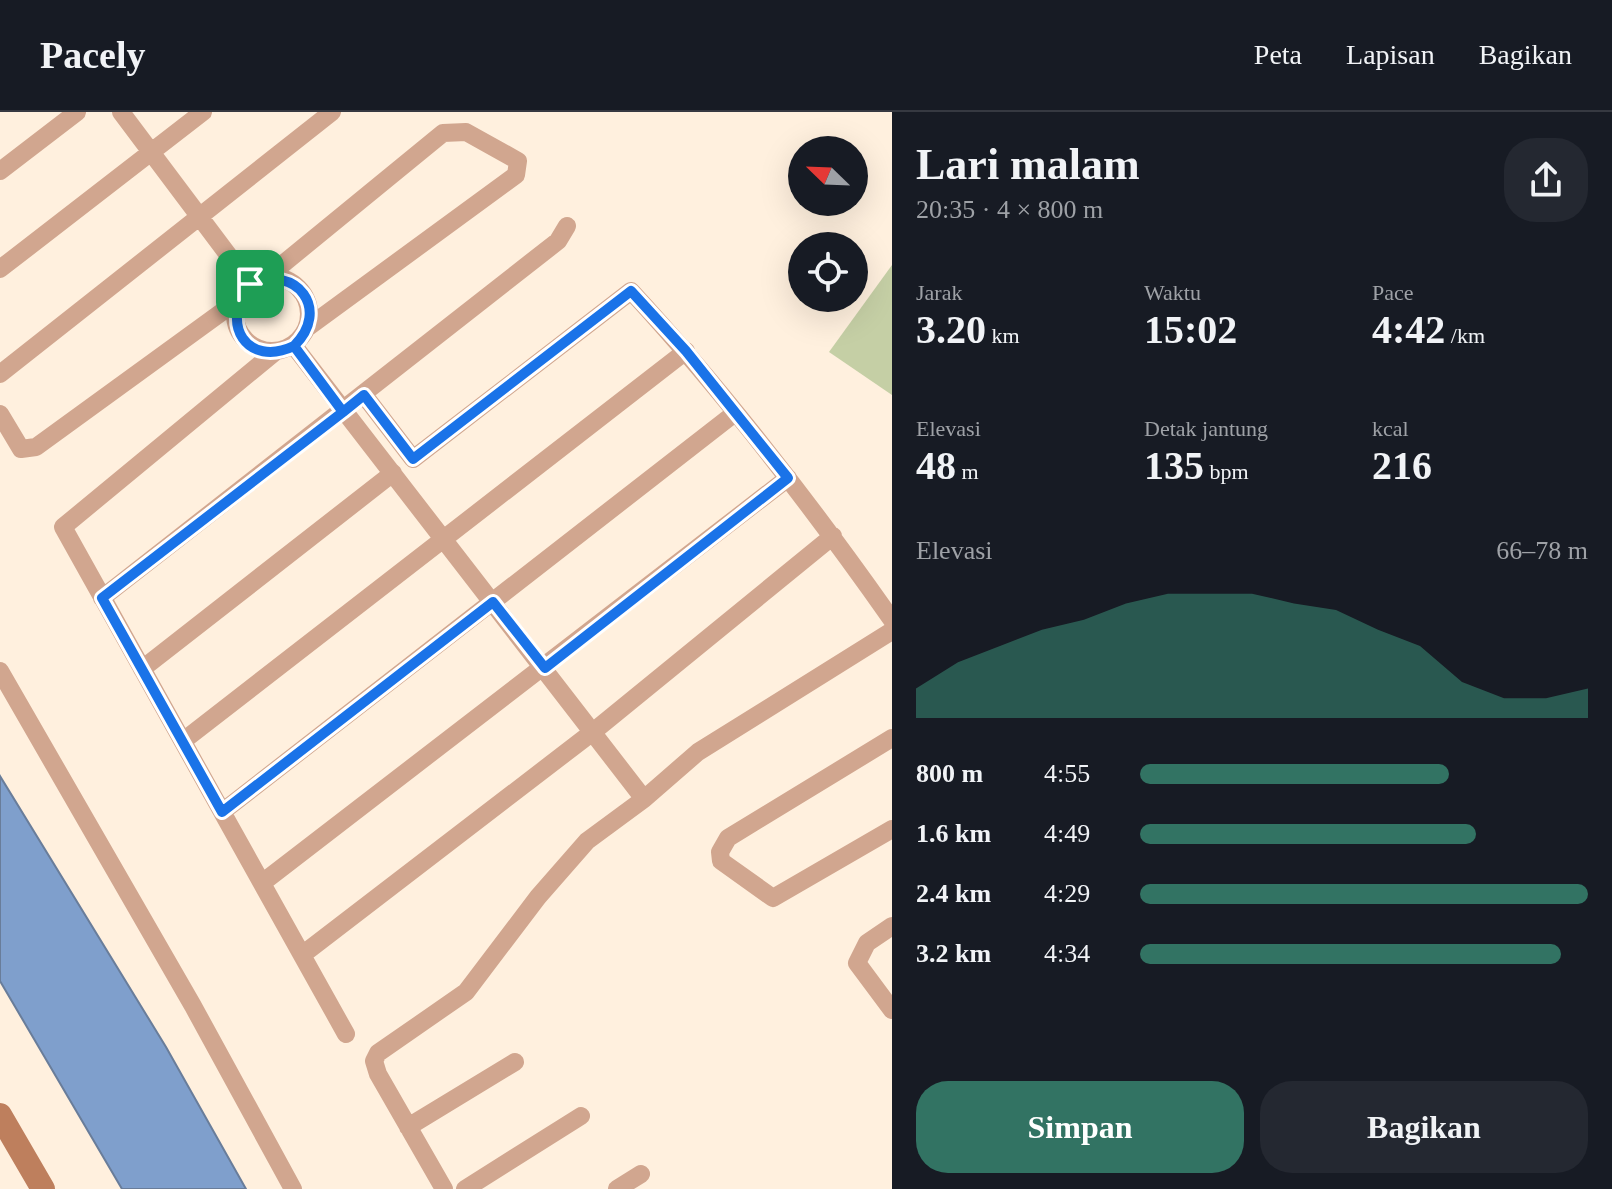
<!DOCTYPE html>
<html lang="id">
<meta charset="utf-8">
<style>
:root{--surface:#171b24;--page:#242831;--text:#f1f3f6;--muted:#9ea1a6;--line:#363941;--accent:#327363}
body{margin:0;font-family:"Times New Roman",serif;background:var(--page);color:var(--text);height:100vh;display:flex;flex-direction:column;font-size:30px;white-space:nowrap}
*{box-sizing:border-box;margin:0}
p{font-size:26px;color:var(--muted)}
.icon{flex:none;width:44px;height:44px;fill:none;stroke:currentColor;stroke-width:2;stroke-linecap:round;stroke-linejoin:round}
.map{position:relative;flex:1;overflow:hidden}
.panel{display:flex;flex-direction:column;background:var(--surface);width:720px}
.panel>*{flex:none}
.needle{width:52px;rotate:293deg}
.tools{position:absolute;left:788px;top:24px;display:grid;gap:16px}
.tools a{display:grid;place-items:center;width:80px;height:80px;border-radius:50%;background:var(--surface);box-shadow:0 8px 32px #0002;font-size:40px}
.pin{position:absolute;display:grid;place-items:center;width:68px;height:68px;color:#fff;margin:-34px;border-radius:16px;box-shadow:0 4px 12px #0006}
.round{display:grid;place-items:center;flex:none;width:84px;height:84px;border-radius:32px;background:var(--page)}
.overview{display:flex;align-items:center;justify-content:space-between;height:136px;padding:0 24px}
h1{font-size:44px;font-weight:700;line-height:60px}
.metrics{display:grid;grid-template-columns:repeat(3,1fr);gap:12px;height:136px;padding:8px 24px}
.metrics div{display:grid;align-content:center}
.metrics b{font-size:40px;font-weight:700}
.metrics small{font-size:22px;font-weight:400}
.metrics p{font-size:22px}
.chart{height:224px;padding:16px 24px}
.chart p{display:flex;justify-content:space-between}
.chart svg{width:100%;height:144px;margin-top:8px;fill:var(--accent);opacity:.7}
.action{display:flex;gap:16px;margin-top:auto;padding:16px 24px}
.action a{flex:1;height:92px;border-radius:32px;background:var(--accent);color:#fff;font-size:32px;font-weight:700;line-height:92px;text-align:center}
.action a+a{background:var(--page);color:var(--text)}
ul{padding:0 24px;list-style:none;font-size:26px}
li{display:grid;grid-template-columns:128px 96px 1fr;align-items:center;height:60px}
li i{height:20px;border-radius:10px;background:var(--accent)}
header{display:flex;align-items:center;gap:48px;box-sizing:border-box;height:112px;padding:0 40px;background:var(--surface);border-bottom:2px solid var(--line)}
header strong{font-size:38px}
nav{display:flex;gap:44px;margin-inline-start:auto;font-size:28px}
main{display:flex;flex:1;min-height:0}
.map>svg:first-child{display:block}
.green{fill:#c5cfa5}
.water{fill:#7f9fcc;stroke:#697d9a;stroke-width:2}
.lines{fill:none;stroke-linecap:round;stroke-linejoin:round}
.street{stroke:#d1a68f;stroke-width:18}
.secondary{stroke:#be7f5d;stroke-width:24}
.route-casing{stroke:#fff;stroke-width:16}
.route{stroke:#1a73e8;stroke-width:10}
</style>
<header>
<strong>Pacely</strong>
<nav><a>Peta</a><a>Lapisan</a><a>Bagikan</a></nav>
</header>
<main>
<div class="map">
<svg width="892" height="1077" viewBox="0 0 892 1077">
<rect width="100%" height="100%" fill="#fff0de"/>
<!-- green -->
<path class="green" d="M 892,153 L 892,283 L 829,240 Z"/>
<!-- water -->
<path class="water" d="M 0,664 L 166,935 L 246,1077 L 122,1077 L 0,869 Z"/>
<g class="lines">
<!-- street -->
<path class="street" d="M 121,0 L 250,172
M 0,59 L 77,0
M 0,157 L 203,0
M235 202a37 37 0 1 1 74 0a37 37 0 1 1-74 0Z
M 267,165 L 443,21 L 466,20 L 518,49 L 516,63 L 307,216
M 294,234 L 644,687
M 275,240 L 63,415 L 346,922
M 0,262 L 332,0
M 364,283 L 413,347 L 631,179 C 726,282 811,393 892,508
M 0,302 L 21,337 L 36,335 L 237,189
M 102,486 L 558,129 L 567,114
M 142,557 L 393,361
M 0,559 L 193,894 L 293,1077
M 892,626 L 728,726 L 720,740 L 721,749 L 773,786 L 892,717
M 183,629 L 686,239
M 222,700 L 735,301
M 262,771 L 788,366
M 892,814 L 867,831 L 857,851 L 892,898
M 302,843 L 594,619 L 833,424
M 408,1015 L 515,950
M 444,1077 L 378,962 L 374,949 L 378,941 L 466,880 L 538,785 L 587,729 L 644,687 L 698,640 L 892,519
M 465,1077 L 581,1004
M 617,1077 L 641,1062"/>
<!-- secondary -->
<path class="secondary" d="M 0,1003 L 43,1077"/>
</g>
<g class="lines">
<defs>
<path id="route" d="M 250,172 C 219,212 247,256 294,234 L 343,300 L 102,486 L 222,700 L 493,490 L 545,556 L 788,366 L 686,239 L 631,179 L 413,347 L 364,283 L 343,300 L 294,234 C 331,198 297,152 250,172"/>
</defs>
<!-- route casing -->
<use href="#route" class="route-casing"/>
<!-- route -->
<use href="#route" class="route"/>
</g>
</svg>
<div class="tools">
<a><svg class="needle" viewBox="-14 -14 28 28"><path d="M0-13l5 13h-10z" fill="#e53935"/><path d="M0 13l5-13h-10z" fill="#9ea1a6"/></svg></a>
<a><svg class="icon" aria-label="locate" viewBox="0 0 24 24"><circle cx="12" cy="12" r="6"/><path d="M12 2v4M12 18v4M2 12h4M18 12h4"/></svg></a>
</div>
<div class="pin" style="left:250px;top:172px;background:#1e9e55"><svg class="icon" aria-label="arrive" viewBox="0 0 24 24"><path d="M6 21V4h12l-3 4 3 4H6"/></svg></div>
</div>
<section class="panel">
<div class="overview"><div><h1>Lari malam</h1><p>20:35 · 4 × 800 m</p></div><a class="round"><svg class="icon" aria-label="share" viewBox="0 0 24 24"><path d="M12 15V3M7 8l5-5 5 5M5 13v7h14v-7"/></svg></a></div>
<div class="metrics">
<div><p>Jarak</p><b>3.20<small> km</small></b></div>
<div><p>Waktu</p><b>15:02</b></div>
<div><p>Pace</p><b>4:42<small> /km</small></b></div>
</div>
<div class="metrics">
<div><p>Elevasi</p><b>48<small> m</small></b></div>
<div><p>Detak jantung</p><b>135<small> bpm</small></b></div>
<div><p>kcal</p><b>216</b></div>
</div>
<div class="chart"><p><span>Elevasi</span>66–78 m</p>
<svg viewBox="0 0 160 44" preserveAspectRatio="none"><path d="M0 44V35L10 27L20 22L30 17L40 14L50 9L60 6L70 6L80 6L90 9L100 11L110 17L120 22L130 33L140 38L150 38L160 35V44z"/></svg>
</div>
<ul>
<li><b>800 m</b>4:55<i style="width:69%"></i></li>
<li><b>1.6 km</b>4:49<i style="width:75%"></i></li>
<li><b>2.4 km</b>4:29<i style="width:100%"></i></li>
<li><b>3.2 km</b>4:34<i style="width:94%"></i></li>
</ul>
<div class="action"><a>Simpan</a><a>Bagikan</a></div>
</section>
</main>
